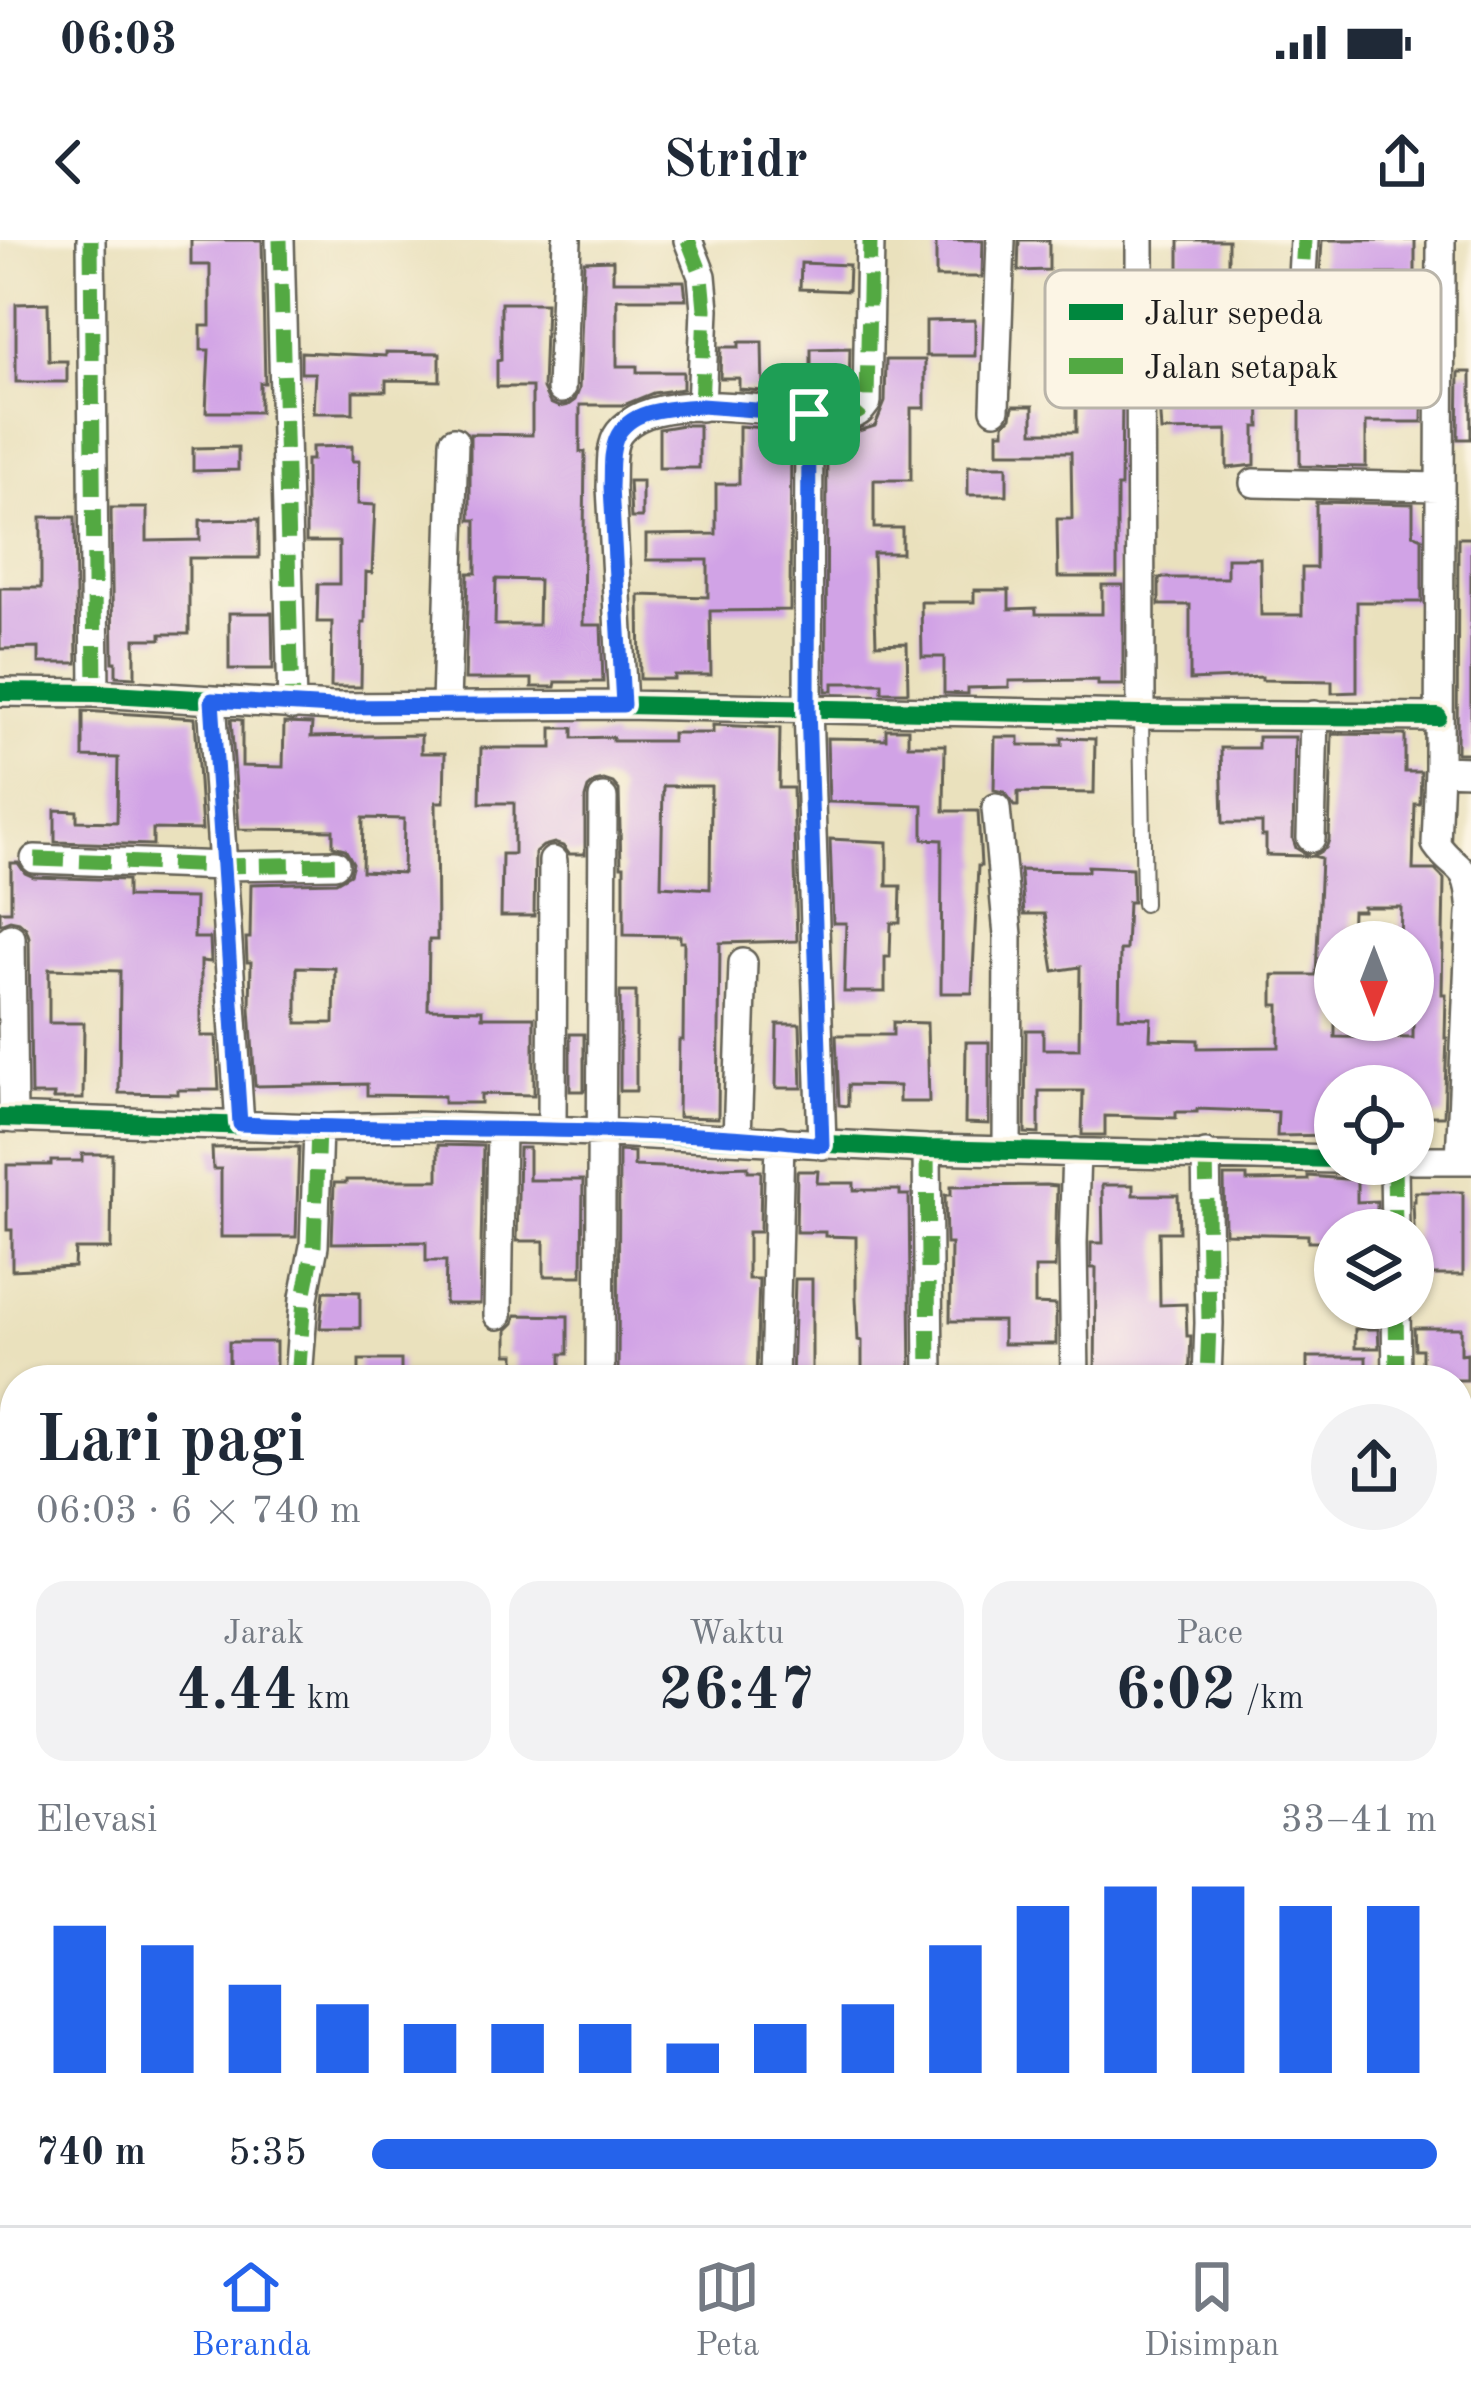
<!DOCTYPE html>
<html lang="id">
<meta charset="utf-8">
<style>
:root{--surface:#fff;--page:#f2f2f3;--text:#1f2937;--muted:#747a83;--line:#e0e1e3;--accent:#2563eb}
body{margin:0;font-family:"Old Standard TT",serif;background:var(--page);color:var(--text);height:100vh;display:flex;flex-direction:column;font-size:45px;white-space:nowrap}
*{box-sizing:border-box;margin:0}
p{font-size:39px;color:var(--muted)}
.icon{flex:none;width:66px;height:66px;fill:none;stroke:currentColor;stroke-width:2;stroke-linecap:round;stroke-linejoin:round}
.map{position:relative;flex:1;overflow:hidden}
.sheet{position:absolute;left:0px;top:1125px;width:1473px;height:861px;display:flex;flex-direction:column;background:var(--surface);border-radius:48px 48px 0 0;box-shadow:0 3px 9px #0004}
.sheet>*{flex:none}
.needle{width:78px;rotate:180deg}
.buttons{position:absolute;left:1314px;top:681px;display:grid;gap:24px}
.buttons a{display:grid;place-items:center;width:120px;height:120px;border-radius:50%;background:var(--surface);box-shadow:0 3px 9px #0004;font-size:60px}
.pin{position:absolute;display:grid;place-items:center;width:102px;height:102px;color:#fff;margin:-51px;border-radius:24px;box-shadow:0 6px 18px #0006}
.round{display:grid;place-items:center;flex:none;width:126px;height:126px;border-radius:63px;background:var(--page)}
.overview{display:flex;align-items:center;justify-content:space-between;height:204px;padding:0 36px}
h1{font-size:66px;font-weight:600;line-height:90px}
.figures{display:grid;grid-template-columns:repeat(3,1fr);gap:18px;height:204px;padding:12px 36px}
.figures div{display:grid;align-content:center;border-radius:30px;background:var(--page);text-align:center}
.figures b{font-size:60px;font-weight:600}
.figures small{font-size:33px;font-weight:400}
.figures p{font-size:33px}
.chart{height:336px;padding:24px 36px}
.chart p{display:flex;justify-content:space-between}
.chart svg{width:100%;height:216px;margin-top:12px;stroke:var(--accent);stroke-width:6}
ul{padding:0 36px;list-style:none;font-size:39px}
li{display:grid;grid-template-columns:192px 144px 1fr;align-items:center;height:90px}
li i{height:30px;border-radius:15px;background:var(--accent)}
.status{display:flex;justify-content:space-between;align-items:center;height:84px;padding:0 60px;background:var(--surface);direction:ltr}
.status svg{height:33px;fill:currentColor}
header{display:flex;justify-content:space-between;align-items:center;height:156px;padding:0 36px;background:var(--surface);font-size:54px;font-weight:600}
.dock{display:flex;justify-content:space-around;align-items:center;height:168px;border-top:3px solid var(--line);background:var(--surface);font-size:33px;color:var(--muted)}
.dock a{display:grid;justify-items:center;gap:6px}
.dock .selected{color:var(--accent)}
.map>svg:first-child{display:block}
.building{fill:#d1a3e6;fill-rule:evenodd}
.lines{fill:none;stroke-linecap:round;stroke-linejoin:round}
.lane-casing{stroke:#646154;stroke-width:18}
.street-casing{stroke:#646154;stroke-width:32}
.lane{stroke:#fff;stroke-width:14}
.street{stroke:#fff;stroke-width:27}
.quiet{stroke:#52a943;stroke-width:15;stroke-dasharray:30 15;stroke-linecap:butt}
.cycleway-casing{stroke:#fcf5e5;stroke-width:26}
.cycleway{stroke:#00873e;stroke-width:18}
.route-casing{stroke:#fff;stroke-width:24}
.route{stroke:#2563eb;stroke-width:15}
.key{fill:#fcf5e5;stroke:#b9b4a9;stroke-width:3}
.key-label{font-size:33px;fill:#1c1c1c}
</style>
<div class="status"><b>06:03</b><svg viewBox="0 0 49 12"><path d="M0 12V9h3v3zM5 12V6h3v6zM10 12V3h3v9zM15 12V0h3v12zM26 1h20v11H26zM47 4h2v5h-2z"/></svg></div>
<header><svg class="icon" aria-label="back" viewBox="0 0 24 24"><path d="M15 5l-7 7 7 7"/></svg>Stridr<svg class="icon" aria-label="share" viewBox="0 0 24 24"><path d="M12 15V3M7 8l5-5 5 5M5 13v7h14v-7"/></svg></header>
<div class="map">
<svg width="1471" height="1985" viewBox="0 0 1471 1985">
<rect width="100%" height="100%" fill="#fcf5e5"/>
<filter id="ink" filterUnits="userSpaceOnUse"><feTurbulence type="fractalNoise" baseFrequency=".00833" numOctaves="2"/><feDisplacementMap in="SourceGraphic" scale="24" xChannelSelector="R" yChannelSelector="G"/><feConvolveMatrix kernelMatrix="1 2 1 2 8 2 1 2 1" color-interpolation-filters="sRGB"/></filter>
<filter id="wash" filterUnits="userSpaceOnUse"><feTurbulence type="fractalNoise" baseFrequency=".004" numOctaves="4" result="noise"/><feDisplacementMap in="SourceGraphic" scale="48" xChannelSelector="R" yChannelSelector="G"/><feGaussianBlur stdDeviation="2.7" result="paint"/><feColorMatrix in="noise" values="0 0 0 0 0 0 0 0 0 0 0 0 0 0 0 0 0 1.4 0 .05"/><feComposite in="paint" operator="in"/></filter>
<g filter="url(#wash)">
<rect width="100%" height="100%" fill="#eae1bd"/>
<g id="blocks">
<!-- building -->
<path class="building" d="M 191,0 L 262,0 L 265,143 L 260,143 L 260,172 L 206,172 L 209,110 L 201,110 L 201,86 L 210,86 L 210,25 L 191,25 Z
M 936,0 L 983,0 L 982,37 L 936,37 Z
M 1019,0 L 1049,0 L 1049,30 L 1018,31 Z
M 1179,0 L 1228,0 L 1228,32 L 1236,32 L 1236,44 L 1284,43 L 1282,68 L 1225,68 L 1225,109 L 1270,109 L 1270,144 L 1259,144 L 1260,187 L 1255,187 L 1255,225 L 1227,228 L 1227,190 L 1161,191 L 1158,147 L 1161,147 L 1161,116 L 1174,116 L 1174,74 L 1179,74 Z
M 1322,0 L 1415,0 L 1415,34 L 1363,34 L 1363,56 L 1360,56 L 1360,110 L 1423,110 L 1422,182 L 1366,182 L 1366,227 L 1300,226 L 1300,154 L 1312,154 L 1312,121 L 1316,111 Z
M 613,20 L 613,41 L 684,41 L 686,59 L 617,59 L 617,126 L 637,126 L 637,132 L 683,132 L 683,149 L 653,153 L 624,165 L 580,165 L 580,212 L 585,212 L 583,385 L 601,385 L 603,442 L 556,442 L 555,447 L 532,447 L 532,439 L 465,439 L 468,333 L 476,333 L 476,280 L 470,280 L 470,194 L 532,195 L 532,147 L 497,147 L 497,121 L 501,120 L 501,63 L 546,63 L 543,149 L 550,163 L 559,167 L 568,165 L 575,160 L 579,150 L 584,21 ZM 496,339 L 539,340 L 538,385 L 495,385 Z
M 801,23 L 849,25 L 848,51 L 800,49 Z
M 48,63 L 49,121 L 67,121 L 67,142 L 16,142 L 16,64 Z
M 975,80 L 975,116 L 926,116 L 926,81 Z
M 739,102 L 762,102 L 763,151 L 739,149 L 739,138 L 720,138 L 721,107 L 739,107 Z
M 850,108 L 849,150 L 811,150 L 811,109 Z
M 301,112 L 386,116 L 386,112 L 440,113 L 440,141 L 386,140 L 386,151 L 353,151 L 353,173 L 313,173 L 315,133 L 301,133 Z
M 886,120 L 925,120 L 925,168 L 911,168 L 911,240 L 874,240 L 874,288 L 902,288 L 902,313 L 873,313 L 876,404 L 907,403 L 908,452 L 882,452 L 882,443 L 833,443 L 833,451 L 826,451 L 827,192 L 852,193 L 875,186 L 885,162 Z
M 1081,122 L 1114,122 L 1114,156 L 1122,156 L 1121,247 L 1117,247 L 1117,337 L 1058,337 L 1057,279 L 1072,279 L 1071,212 L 998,212 L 998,192 L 1004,192 L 1004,184 L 1011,177 L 1013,166 L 1033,166 L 1033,192 L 1076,192 L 1076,156 L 1081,156 Z
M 1459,132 L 1471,132 L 1471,199 L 1458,199 Z
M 683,185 L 699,185 L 699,228 L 659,228 L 659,189 Z
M 739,186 L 791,190 L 790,370 L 710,371 L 711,435 L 674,435 L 674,439 L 640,439 L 639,355 L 708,357 L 708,320 L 646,320 L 646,295 L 716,294 L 716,244 L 739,244 Z
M 352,206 L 352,221 L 359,221 L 358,264 L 375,265 L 372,333 L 366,332 L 365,383 L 362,383 L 361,447 L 331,447 L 332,382 L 317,382 L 318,344 L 339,344 L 339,302 L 306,302 L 306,220 L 312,220 L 312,207 Z
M 238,207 L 238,230 L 193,231 L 193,208 Z
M 968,226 L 1007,226 L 1007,255 L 968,255 Z
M 629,241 L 642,241 L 642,278 L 631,278 Z
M 1316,262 L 1413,264 L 1413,294 L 1422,298 L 1422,362 L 1357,362 L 1357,452 L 1332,453 L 1332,441 L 1262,440 L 1262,437 L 1190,440 L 1190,365 L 1159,365 L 1159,338 L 1227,338 L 1227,318 L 1260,318 L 1261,375 L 1302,375 L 1302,328 L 1316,328 Z
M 111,268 L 147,268 L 147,301 L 200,300 L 200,280 L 259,279 L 259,318 L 189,318 L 189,394 L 161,394 L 161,399 L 135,399 L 135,437 L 116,436 L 116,422 L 113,422 Z
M 41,277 L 75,277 L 77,423 L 39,423 L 39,408 L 0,409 L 0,348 L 41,348 Z
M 1458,298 L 1471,298 L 1471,513 L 1457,513 Z
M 1102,345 L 1123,345 L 1123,445 L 1098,445 L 1098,440 L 1009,441 L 1009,447 L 968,448 L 968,454 L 944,453 L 944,417 L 922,417 L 921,362 L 974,362 L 974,350 L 1009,350 L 1009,369 L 1036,368 L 1036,374 L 1102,374 Z
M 229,373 L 272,373 L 273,429 L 229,429 Z
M 83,471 L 195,478 L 202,590 L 153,589 L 153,605 L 55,602 L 55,570 L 77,571 L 77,581 L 117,582 L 118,518 L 83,517 Z
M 231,479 L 242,480 L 242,526 L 283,527 L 284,483 L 312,484 L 311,497 L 421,495 L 421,513 L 445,513 L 444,562 L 436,562 L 437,700 L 429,700 L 428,769 L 482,770 L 482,777 L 534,777 L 534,855 L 481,854 L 481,863 L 444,863 L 444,856 L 367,855 L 367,844 L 255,846 L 250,768 L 251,722 L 247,722 L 246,698 L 250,698 L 251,644 L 336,642 L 350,634 L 353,623 L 345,609 L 333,606 L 333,590 L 239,589 ZM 363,578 L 404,579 L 403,633 L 362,631 ZM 297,727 L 335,728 L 334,783 L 297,783 Z
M 713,485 L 780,488 L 779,548 L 793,548 L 797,701 L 720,703 L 718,878 L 678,877 L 679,800 L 683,800 L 684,702 L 680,702 L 680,696 L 624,695 L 624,626 L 621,626 L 619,550 L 613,543 L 604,540 L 595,542 L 588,548 L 585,558 L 585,614 L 569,614 L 563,606 L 554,603 L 543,606 L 535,613 L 534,676 L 501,676 L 502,614 L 514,614 L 514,563 L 480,563 L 481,508 L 552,508 L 552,488 L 573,488 L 573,498 L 613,497 L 613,501 L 672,501 L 672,493 L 713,493 ZM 663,546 L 711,546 L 710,649 L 661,646 Z
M 886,489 L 908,489 L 908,505 L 945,505 L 944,571 L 978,571 L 981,626 L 978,626 L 972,753 L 941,753 L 942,600 L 923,599 L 923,565 L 829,562 L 827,498 L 886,499 Z
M 1332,494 L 1405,495 L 1405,532 L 1421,532 L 1420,564 L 1415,564 L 1413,630 L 1435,630 L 1444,639 L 1442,754 L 1446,754 L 1445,798 L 1447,798 L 1444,876 L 1413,876 L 1413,846 L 1335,846 L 1335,895 L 1277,896 L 1278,872 L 1197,869 L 1197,872 L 1176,872 L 1176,878 L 1105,876 L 1105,895 L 1082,895 L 1083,851 L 1039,851 L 1039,894 L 1025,893 L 1026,790 L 1043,790 L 1043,809 L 1079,809 L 1080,727 L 1054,731 L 1045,674 L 1024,674 L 1020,630 L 1088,631 L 1088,626 L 1132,628 L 1133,662 L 1128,662 L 1126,710 L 1120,710 L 1119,777 L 1151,778 L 1150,799 L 1198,800 L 1198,808 L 1279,807 L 1279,765 L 1273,765 L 1273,735 L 1316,735 L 1321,618 L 1313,616 L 1326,608 L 1329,600 ZM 1363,667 L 1401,667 L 1400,702 L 1413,702 L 1413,798 L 1335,797 L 1335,702 L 1351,702 L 1352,671 L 1363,671 Z
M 995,497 L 1019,497 L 1019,505 L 1062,505 L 1062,498 L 1095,499 L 1094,553 L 1018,552 L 1018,566 L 1014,566 L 1004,552 L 994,550 Z
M 1258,497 L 1295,497 L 1293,599 L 1296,608 L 1309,616 L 1266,615 L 1266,596 L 1262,596 L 1262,583 L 1223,583 L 1221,508 L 1258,508 Z
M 830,599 L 887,602 L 887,646 L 901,646 L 900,683 L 891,683 L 890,717 L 885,717 L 885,752 L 844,752 L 846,683 L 833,683 Z
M 11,623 L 18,623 L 25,633 L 34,637 L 127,640 L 127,657 L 195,658 L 194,698 L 210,698 L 211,722 L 201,721 L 201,796 L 216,796 L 219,850 L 178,850 L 178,854 L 119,853 L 120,731 L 49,729 L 49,783 L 84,783 L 83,859 L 53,859 L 54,855 L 31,855 L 29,697 L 26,688 L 19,682 L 10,680 L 0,684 L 0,671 L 11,671 Z
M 620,752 L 636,752 L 636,851 L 620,851 Z
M 893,782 L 927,783 L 929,862 L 899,862 L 899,846 L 848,845 L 848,866 L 839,865 L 836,795 L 893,795 Z
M 777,784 L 800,784 L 802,848 L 776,848 Z
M 570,794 L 584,794 L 584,851 L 570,851 Z
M 966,802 L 989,802 L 989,884 L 965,883 Z
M 438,905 L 483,906 L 480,1064 L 445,1064 L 446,1021 L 426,1021 L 426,1002 L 332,1003 L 334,943 L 346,943 L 346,940 L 438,940 Z
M 271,907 L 299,907 L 296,997 L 221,997 L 221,929 L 213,929 L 212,908 Z
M 519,908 L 529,908 L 529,940 L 583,940 L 582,1036 L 544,1036 L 544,1001 L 517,1001 Z
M 619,911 L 634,912 L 634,926 L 692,928 L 748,926 L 748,931 L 761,931 L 760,992 L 748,992 L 748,1039 L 759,1039 L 756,1140 L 618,1140 Z
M 82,914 L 112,914 L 111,1009 L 75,1009 L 74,1027 L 12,1030 L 12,990 L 7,990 L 7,925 L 51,925 L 51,921 L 82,921 Z
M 797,931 L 818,931 L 817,943 L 854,943 L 854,950 L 900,950 L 900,955 L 909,955 L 911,1140 L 862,1140 L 862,1101 L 858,1100 L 856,1058 L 856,997 L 825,996 L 825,992 L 796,992 Z
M 1224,936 L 1247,936 L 1247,941 L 1308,940 L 1308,936 L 1357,940 L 1357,962 L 1377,961 L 1377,990 L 1335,990 L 1335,1002 L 1308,1002 L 1308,995 L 1225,993 Z
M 1046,945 L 1057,946 L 1055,1028 L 1035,1028 L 1035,1064 L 1056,1065 L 1056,1104 L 1003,1104 L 1003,1081 L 950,1081 L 951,1004 L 946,1004 L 945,955 L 951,955 L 951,946 Z
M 1102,945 L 1133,945 L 1133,955 L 1178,955 L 1179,992 L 1159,992 L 1160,1065 L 1186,1064 L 1187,1096 L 1191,1096 L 1189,1140 L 1095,1140 L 1096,1028 L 1091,1028 L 1091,1003 L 1103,1003 Z
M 1415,952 L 1463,952 L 1463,1035 L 1416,1035 L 1413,961 L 1415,961 Z
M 795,1039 L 812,1039 L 812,1140 L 792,1140 Z
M 324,1051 L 360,1052 L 360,1088 L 320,1088 Z
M 516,1075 L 568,1076 L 568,1114 L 561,1114 L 561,1140 L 515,1140 L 515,1114 L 507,1114 L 507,1090 L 514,1083 Z
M 1414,1088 L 1461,1088 L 1461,1114 L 1467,1113 L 1467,1140 L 1422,1140 L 1422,1109 L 1415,1109 Z
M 1355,1089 L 1378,1089 L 1379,1108 L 1355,1108 Z
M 229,1102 L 276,1102 L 276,1140 L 229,1140 Z
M 1307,1117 L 1366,1117 L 1366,1140 L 1307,1140 Z
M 359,1120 L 401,1120 L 401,1140 L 359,1140 Z"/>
</g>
</g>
<g filter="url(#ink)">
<use href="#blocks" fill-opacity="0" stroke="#646154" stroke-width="3"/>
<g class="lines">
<defs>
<path id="lane" d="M 1141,475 L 1144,664"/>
<path id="street" d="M 91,0 L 95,453
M 280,0 L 292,466
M 688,0 L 702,36 L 705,69 L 701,167
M 1140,0 L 1141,475
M 1441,0 L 1439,530 L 1436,604 C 1455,632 1468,621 1471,663
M 1298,110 L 1304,0
M 561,149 L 567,0
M 995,169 L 1001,0
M 809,174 L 808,467 L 822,905
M 1254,243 L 1438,247
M 0,452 L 95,453 L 333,467 L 623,465 L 1141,475 L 1438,477
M 212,460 L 240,885
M 446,464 L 454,201
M 623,465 L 611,247 C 612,230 609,206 619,193 C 655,146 774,174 826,174 C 834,174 846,176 854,174 C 861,172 863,167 867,162 L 870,0
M 1439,530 L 1471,531
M 996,568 L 1008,695 L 1007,910
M 1311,598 L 1314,475
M 35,619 L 223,626 L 335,624
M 11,698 L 13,879
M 0,878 L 318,888 L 414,886 L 552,890 L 927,909 L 1335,919
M 552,890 L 553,621
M 737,898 L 743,723
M 927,909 L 929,1140
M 1206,914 L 1209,1083 L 1207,1140
M 1413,920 L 1471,920
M 1460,920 L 1471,673
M 1394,924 L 1395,990
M 1396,1068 L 1397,1140
M 498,1075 L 501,889
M 298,1140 L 304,1058 L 314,1006 L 318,888
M 600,1140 L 603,558
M 774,1140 L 780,900
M 1075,1140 L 1073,1003 L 1076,912
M 1458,1203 L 1471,1203
M 0,1530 L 0,1507
M 1458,1594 L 1471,1594
M 210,1971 L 210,1985
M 905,1971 L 905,1985
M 88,1985 L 88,1971
M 282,1985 L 283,1971
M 428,1985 L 428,1971
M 634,1985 L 634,1971
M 1015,1985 L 1015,1971
M 1196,1985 L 1197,1971"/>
</defs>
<!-- lane casing -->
<use href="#lane" class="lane-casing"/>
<!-- street casing -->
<use href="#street" class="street-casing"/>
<!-- lane -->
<use href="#lane" class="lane"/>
<!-- street -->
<use href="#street" class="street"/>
<!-- quiet -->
<path class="quiet" d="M 91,0 L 95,453
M 280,0 L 292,466
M 688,0 L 702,36 L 705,69 L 701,167
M 1298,110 L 1304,0
M 809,174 L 808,467 L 822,905
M 212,460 L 240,885
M 623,465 L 611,247 C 612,230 609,206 619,193 C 655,146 774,174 826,174 C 834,174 846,176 854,174 C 861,172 863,167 867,162 L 870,0
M 35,619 L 223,626 L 335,624
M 927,909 L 929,1140
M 1206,914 L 1209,1083 L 1207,1140
M 1394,924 L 1395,990
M 1396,1068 L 1397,1140
M 298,1140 L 304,1058 L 314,1006 L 318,888
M 905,1971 L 905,1985
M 282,1985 L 283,1971
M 428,1985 L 428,1971
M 1196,1985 L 1197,1971"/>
<defs>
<path id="cycleway" d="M 0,452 L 95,453 L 333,467 L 623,465 L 1141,475 L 1438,477
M 0,878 L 318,888 L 414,886 L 552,890 L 927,909 L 1335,919"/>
</defs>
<!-- cycleway casing -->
<use href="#cycleway" class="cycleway-casing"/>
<!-- cycleway -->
<use href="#cycleway" class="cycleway"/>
</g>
</g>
<g class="lines" filter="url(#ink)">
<defs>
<path id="route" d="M 701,166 L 809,174 L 808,467 L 822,905 C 629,883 433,893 240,884 L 212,460 L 333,467 L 623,465 L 611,247 C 612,231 610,214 616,199 C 629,168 672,168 701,166 Z"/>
</defs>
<!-- route casing -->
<use href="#route" class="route-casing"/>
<!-- route -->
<use href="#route" class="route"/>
</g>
<!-- legend -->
<rect x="1045" y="30" width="396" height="138" rx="18" class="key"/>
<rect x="1069" y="64" width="54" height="16" fill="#00873e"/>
<rect x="1069" y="118" width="54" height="16" fill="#52a943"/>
<g class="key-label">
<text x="1144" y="84">Jalur sepeda</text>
<text x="1144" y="138">Jalan setapak</text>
</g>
</svg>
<div class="buttons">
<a><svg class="needle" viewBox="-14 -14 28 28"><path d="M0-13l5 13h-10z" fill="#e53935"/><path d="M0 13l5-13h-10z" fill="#747a83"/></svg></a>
<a><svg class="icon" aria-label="locate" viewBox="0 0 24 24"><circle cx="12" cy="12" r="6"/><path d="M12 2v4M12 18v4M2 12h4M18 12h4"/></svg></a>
<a><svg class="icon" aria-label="layers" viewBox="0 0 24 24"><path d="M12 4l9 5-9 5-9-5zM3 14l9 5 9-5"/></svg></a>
</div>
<div class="pin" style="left:809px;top:174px;background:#1e9e55"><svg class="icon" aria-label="arrive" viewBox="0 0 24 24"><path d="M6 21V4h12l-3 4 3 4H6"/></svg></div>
<section class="sheet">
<div class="overview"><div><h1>Lari pagi</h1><p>06:03 · 6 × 740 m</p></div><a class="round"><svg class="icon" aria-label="share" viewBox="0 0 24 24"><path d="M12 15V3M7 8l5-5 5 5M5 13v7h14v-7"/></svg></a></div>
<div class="figures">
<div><p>Jarak</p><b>4.44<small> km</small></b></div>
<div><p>Waktu</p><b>26:47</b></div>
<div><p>Pace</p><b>6:02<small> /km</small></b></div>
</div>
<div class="chart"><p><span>Elevasi</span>33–41 m</p>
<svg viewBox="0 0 160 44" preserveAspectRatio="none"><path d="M5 44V14M15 44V18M25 44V26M35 44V30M45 44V34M55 44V34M65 44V34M75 44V38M85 44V34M95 44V30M105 44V18M115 44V10M125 44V6M135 44V6M145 44V10M155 44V10"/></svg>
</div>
<ul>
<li><b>740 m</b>5:35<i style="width:100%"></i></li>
</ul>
</section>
</div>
<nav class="dock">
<a class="selected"><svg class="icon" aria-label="home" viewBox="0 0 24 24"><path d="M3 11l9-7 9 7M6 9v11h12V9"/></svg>Beranda</a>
<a><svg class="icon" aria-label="map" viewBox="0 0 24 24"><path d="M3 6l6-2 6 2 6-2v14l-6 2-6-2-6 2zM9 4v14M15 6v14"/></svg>Peta</a>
<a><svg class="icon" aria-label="saved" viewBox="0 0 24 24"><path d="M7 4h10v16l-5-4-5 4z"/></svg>Disimpan</a>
</nav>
